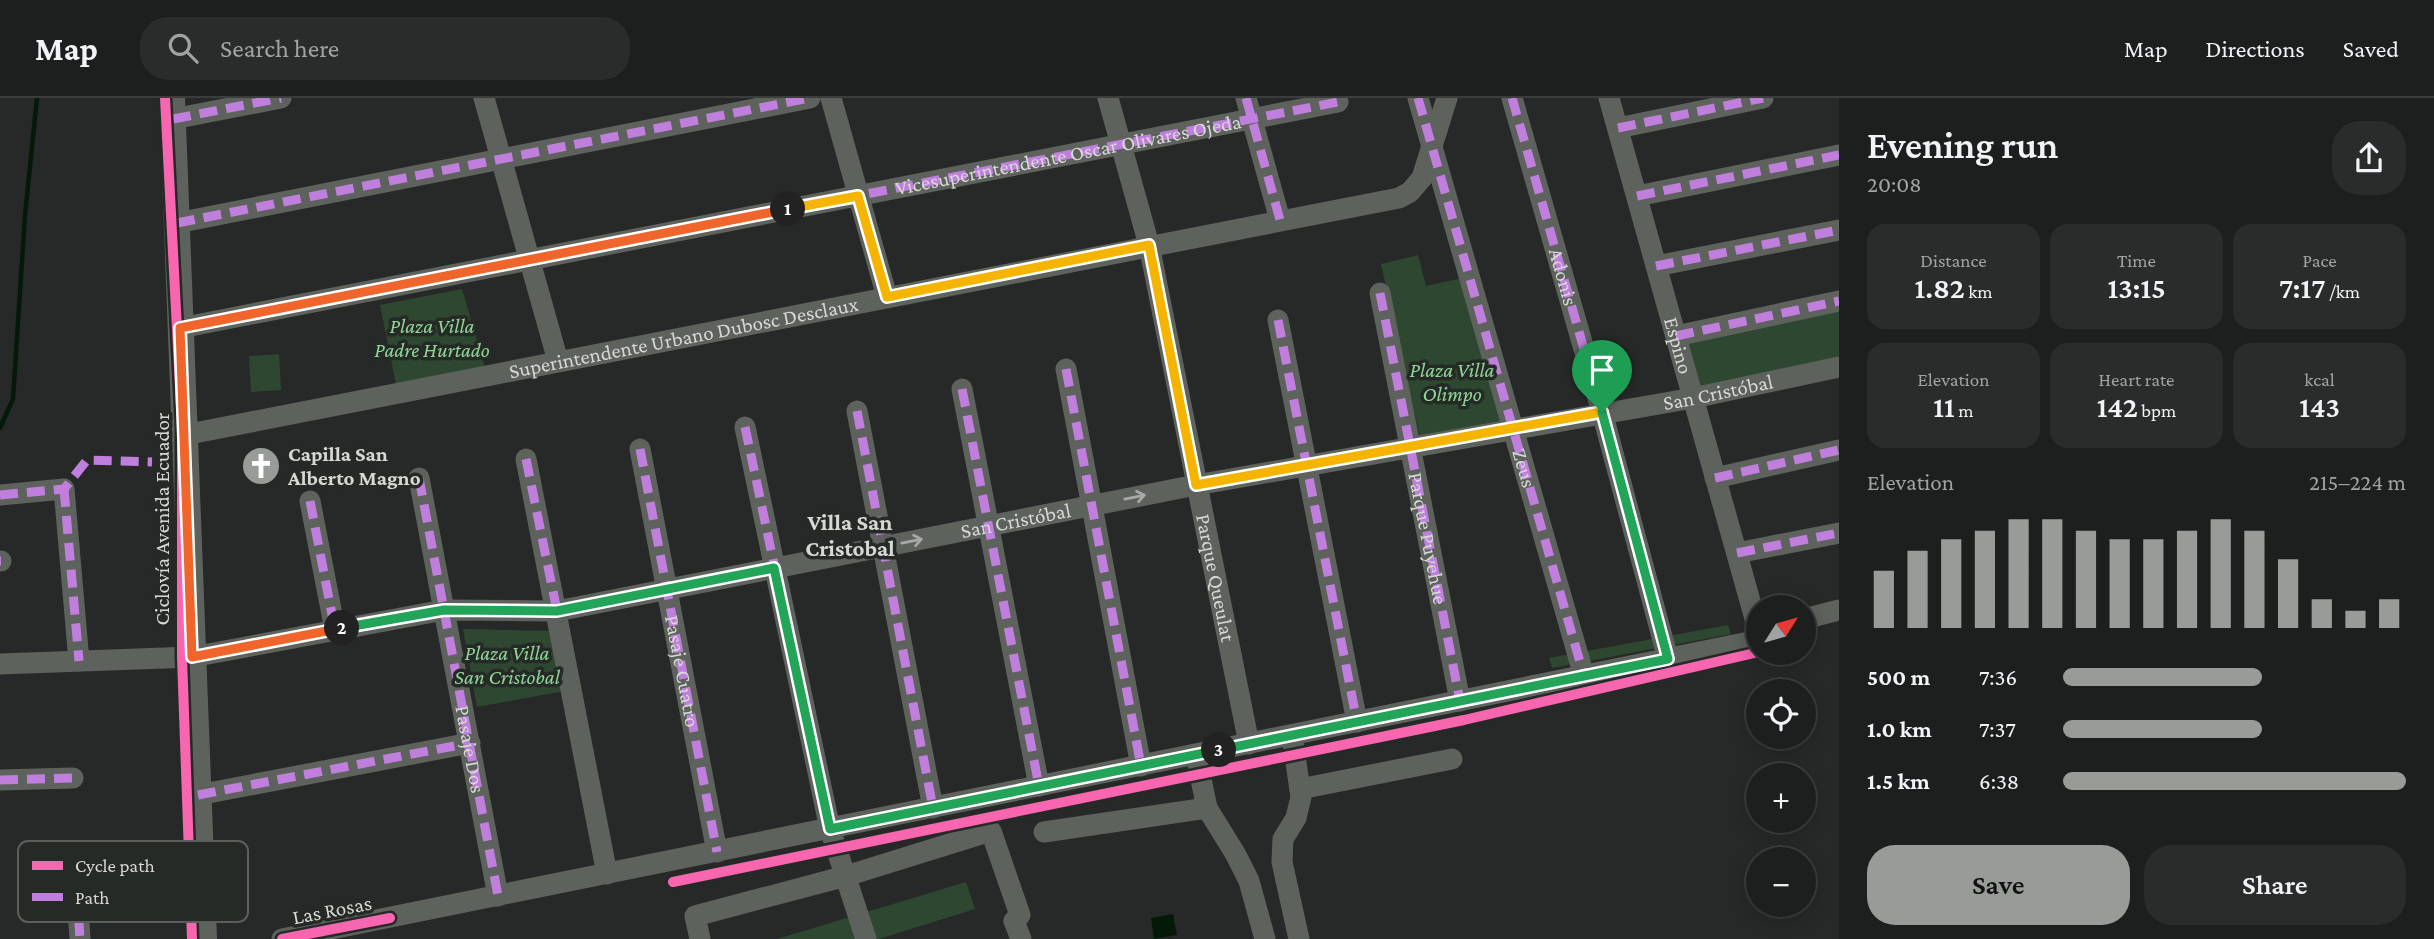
<!DOCTYPE html>
<meta charset="utf-8">
<style>
:root{--surface:#1d1f1e;--page:#2a2c2b;--text:#f1f3f6;--muted:#a0a2a4;--line:#3b3d3c;--accent:#999b99}
body{margin:0;font-family:"Crimson Pro",serif;background:var(--page);color:var(--text);height:100vh;display:flex;flex-direction:column;font-size:26px;white-space:nowrap}
*{box-sizing:border-box;margin:0}
p{font-size:23px;color:var(--muted)}
.icon{flex:none;width:38px;height:38px;fill:none;stroke:currentColor;stroke-width:2;stroke-linecap:round;stroke-linejoin:round}
.map{position:relative;flex:1;overflow:hidden}
.details{display:flex;flex-direction:column;background:var(--surface);width:595px}
.details>*{flex:none}
.needle{width:46px;rotate:53deg}
.fabs{position:absolute;left:1746px;top:497px;display:grid;gap:14px}
.fabs a{display:grid;place-items:center;width:70px;height:70px;border-radius:50%;background:var(--surface);box-shadow:0 4px 18px #0003,0 0 0 2px var(--line);font-size:35px}
.pin{position:absolute;display:grid;place-items:center;width:60px;height:60px;color:#fff;margin:-72px -30px;border-radius:50% 50% 50% 0;rotate:-45deg;box-shadow:0 0 7px #0007}
.pin .icon{rotate:45deg}
.km{position:absolute;width:35px;height:35px;margin:-18px;border-radius:50%;background:#222;color:#fff;font-size:19px;line-height:35px;text-align:center}
.round{display:grid;place-items:center;flex:none;width:74px;height:74px;border-radius:28px;background:var(--page)}
.overview{display:flex;align-items:center;justify-content:space-between;height:119px;padding:0 28px}
h1{font-size:38px;font-weight:600;line-height:52px}
.figures{display:grid;grid-template-columns:repeat(3,1fr);gap:10px;height:119px;padding:7px 28px}
.figures div{display:grid;align-content:center;border-radius:18px;background:var(--page);text-align:center}
.figures b{font-size:30px;font-weight:600}
.figures small{font-size:19px;font-weight:400}
.figures p{font-size:19px}
.chart{height:196px;padding:14px 28px}
.chart p{display:flex;justify-content:space-between}
.chart svg{width:100%;height:126px;margin-top:7px;stroke:var(--accent);stroke-width:6}
.cta{display:flex;gap:14px;margin-top:auto;padding:14px 28px}
.cta a{flex:1;height:80px;border-radius:28px;background:var(--accent);color:#111;font-size:28px;font-weight:600;line-height:80px;text-align:center}
.cta a+a{background:var(--page);color:var(--text)}
ul{padding:0 28px;list-style:none;font-size:23px}
li{display:grid;grid-template-columns:112px 84px 1fr;align-items:center;height:52px}
li i{height:18px;border-radius:9px;background:var(--accent)}
header{display:flex;align-items:center;gap:42px;box-sizing:border-box;height:98px;padding:0 35px;background:var(--surface);border-bottom:2px solid var(--line)}
header strong{font-size:33px}
nav{display:flex;gap:38px;margin-inline-start:auto;font-size:24px}
.search{width:490px;height:63px;background:var(--page);display:flex;align-items:center;gap:18px;box-sizing:border-box;padding:0 24px;border-radius:28px;color:var(--muted);font-size:26px}
main{display:flex;flex:1;min-height:0}
.map>svg:first-child{display:block}
.green{fill:#2e4731}
.water{fill:#051908}
.lines{fill:none;stroke-linecap:round;stroke-linejoin:round}
.stream{stroke:#051908;stroke-width:4.5}
.minor{stroke:#5d625d;stroke-width:21}
.major{stroke:#5d625d;stroke-width:26}
.quiet{stroke:#c07fdc;stroke-width:9;stroke-dasharray:18 9;stroke-linecap:butt}
.cycleway-casing{stroke:#262a27;stroke-width:15}
.cycleway{stroke:#f766af;stroke-width:10}
.oneway{stroke:#a6a9a6}
.split-1-casing{stroke:#fff;stroke-width:14}
.split-2-casing{stroke:#fff;stroke-width:14}
.split-3-casing{stroke:#fff;stroke-width:14}
.split-4-casing{stroke:#fff;stroke-width:14}
.split-1{stroke:#f5b400;stroke-width:9}
.split-2{stroke:#f0652b;stroke-width:9}
.split-3{stroke:#22a559;stroke-width:9}
.split-4{stroke:#22a559;stroke-width:9}
.labels{text-anchor:middle;dominant-baseline:central;stroke-width:7;stroke-linejoin:round;paint-order:stroke}
.street-label{font-size:21px;fill:#d6d8d6;stroke:#262a27}
.park-label{font-size:21px;font-style:italic;fill:#8fd597;stroke:#262a27}
.poi-label{font-size:21px;font-weight:bold;fill:#d6d8d6;stroke:#262a27;text-anchor:start}
.neighbourhood-label{font-size:23px;font-weight:bold;fill:#d6d8d6;stroke:#262a27}
.key{fill:#262a27;stroke:#5b5e5c;stroke-width:2}
.key-label{font-size:19px;fill:#d6d8d6}
</style>
<header>
<strong>Map</strong>
<div class="search"><svg class="icon" aria-label="search" viewBox="0 0 24 24"><circle cx="10" cy="10" r="6"/><path d="M15 15l6 6"/></svg>Search here</div>
<nav><a>Map</a><a>Directions</a><a>Saved</a></nav>
</header>
<main>
<div class="map">
<svg width="1839" height="841" viewBox="0 0 1839 841">
<rect width="100%" height="100%" fill="#272928"/>
<!-- green -->
<path class="green" d="M 1418,157 L 1426,188 L 1467,179 L 1510,324 L 1420,340 L 1381,166 Z
M 462,191 L 486,273 L 397,291 L 380,207 Z
M 1839,209 L 1839,264 L 1698,295 L 1684,247 Z
M 279,256 L 281,292 L 251,294 L 249,258 Z
M 1728,527 L 1731,536 L 1552,570 L 1549,560 Z
M 463,531 L 554,533 L 565,593 L 477,609 Z
M 966,784 L 975,811 L 879,841 L 777,841 Z"/>
<!-- water -->
<path class="water" d="M 1173,816 L 1177,837 L 1154,841 L 1151,820 Z"/>
<g class="lines">
<!-- stream -->
<path class="stream" d="M 0,330 L 13,301 L 25,117 L 37,0"/>
<!-- minor -->
<g class="minor">
<path d="M 484,0 L 558,263"/>
<path d="M 831,0 L 887,199"/>
<path id="s1" d="M 1108,0 L 1149,147 L 1249,646"/>
<path d="M 1246,0 L 1280,122"/>
<path d="M 1418,0 L 1584,578"/>
<path id="s2" d="M 1512,0 L 1602,314 L 1668,561"/>
<path id="s3" d="M 1609,0 L 1759,535"/>
<path d="M 173,21 L 281,0"/>
<path d="M 1618,30 L 1763,0"/>
<path d="M 1637,98 L 1839,57"/>
<path d="M 177,125 L 810,0"/>
<path d="M 1656,168 L 1839,132"/>
<path id="s4" d="M 1380,195 L 1460,603"/>
<path d="M 1278,222 L 1357,624"/>
<path d="M 180,230 L 1338,4"/>
<path d="M 1676,238 L 1839,203"/>
<path d="M 1066,271 L 1141,668"/>
<path d="M 962,291 L 1039,688"/>
<path d="M 857,313 L 933,710"/>
<path d="M 745,329 L 830,731 L 866,841"/>
<path id="s5" d="M 184,337 L 1399,100 L 1410,94 L 1422,80 L 1447,0"/>
<path id="s6" d="M 640,351 L 717,754"/>
<path d="M 526,361 L 607,776"/>
<path d="M 419,380 L 498,798"/>
<path d="M 1715,380 L 1839,352"/>
<path d="M 0,397 L 64,391 L 79,563"/>
<path d="M 310,403 L 335,532"/>
<path d="M 1737,455 L 1839,435"/>
<path d="M 0,463 L 1,463"/>
<path d="M 1804,521 L 1839,512"/>
<path id="s7" d="M 0,566 L 192,559 L 444,512 L 557,513 L 1196,387 L 1693,300 L 1839,269"/>
<path d="M 1292,637 L 1301,699 L 1296,720 L 1283,741 L 1282,764 L 1299,841"/>
<path d="M 1196,657 L 1207,710 L 1236,757 L 1249,783 L 1265,841"/>
<path d="M 0,682 L 73,680"/>
<path d="M 1300,691 L 1452,661"/>
<path d="M 198,697 L 470,645"/>
<path d="M 1044,734 L 1207,710"/>
<path d="M 75,766 L 80,841"/>
<path d="M 282,841 L 1759,542"/>
<path d="M 700,841 L 695,818 L 846,778 L 991,733 L 1020,817 L 1014,823 L 1021,841"/>
</g>
<!-- major -->
<path class="major" d="M 172,0 L 204,841"/>
<!-- quiet -->
<g class="quiet">
<path d="M 1246,0 L 1280,122"/>
<path id="s8" d="M 1418,0 L 1584,578"/>
<path d="M 1512,0 L 1602,314 L 1668,561"/>
<path d="M 173,21 L 281,0"/>
<path d="M 1618,30 L 1763,0"/>
<path d="M 1637,98 L 1839,57"/>
<path d="M 177,125 L 810,0"/>
<path d="M 1656,168 L 1839,132"/>
<path d="M 1380,195 L 1460,603"/>
<path d="M 1278,222 L 1357,624"/>
<path id="s9" d="M 180,230 L 1338,4"/>
<path d="M 1676,238 L 1839,203"/>
<path d="M 1066,271 L 1141,668"/>
<path d="M 962,291 L 1039,688"/>
<path d="M 857,313 L 933,710"/>
<path d="M 745,329 L 830,731"/>
<path d="M 640,351 L 717,754"/>
<path d="M 526,361 L 557,513"/>
<path id="s10" d="M 419,380 L 498,798"/>
<path d="M 1715,380 L 1839,352"/>
<path d="M 64,391 L 79,563"/>
<path d="M 0,397 L 64,391 L 87,362 L 152,364"/>
<path d="M 310,403 L 335,532"/>
<path d="M 1737,455 L 1839,435"/>
<path d="M 0,463 L 1,463"/>
<path d="M 0,682 L 73,680"/>
<path d="M 198,697 L 470,645"/>
<path d="M 75,766 L 80,841"/>
</g>
<defs>
<path id="cycleway" d="M 165,0 L 182,328 L 182,559 L 192,841
M 673,784 L 1464,622 L 1759,554
M 282,841 L 390,820"/>
</defs>
<!-- cycleway casing -->
<use href="#cycleway" class="cycleway-casing"/>
<!-- cycleway -->
<use href="#cycleway" class="cycleway"/>
</g>
<!-- one-way arrows -->
<defs><path id="oneway-shaft" d="M-6 0H5M1.5-3L5.5 0L1.5 3" fill="none" stroke-width="1.6" stroke-linecap="round" stroke-linejoin="round" transform="scale(1.75)"/></defs>
<g class="oneway">
<use href="#oneway-shaft" transform="translate(1135 399) rotate(-11)"/>
<use href="#oneway-shaft" transform="translate(912 443) rotate(-11)"/>
</g>
<g class="lines">
<defs>
<path id="split-1" d="M 788,111 L 858,98 L 887,199 L 1149,147 L 1196,387 L 1602,314"/>
<path id="split-2" d="M 342,530 L 192,559 L 180,230 L 788,111"/>
<path id="split-3" d="M 342,530 L 444,512 L 557,513 L 774,470 L 830,731 L 1219,652"/>
<path id="split-4" d="M 1219,652 L 1668,561 L 1602,314"/>
</defs>
<!-- split-1 casing -->
<use href="#split-1" class="split-1-casing"/>
<!-- split-2 casing -->
<use href="#split-2" class="split-2-casing"/>
<!-- split-3 casing -->
<use href="#split-3" class="split-3-casing"/>
<!-- split-4 casing -->
<use href="#split-4" class="split-4-casing"/>
<!-- split-1 -->
<use href="#split-1" class="split-1"/>
<!-- split-2 -->
<use href="#split-2" class="split-2"/>
<!-- split-3 -->
<use href="#split-3" class="split-3"/>
<!-- split-4 -->
<use href="#split-4" class="split-4"/>
</g>
<!-- icons -->
<defs>
<symbol id="church-disc" viewBox="-11 -11 22 22"><circle r="9.5" fill="#999b99" stroke="#262a27"/><path d="M-1.2-6h2.4v3.5h3.3v2.4h-3.3V6h-2.4V-.1h-3.3v-2.4h3.3Z" fill="#fff"/></symbol>
</defs>
<g fill-rule="evenodd">
<use href="#church-disc" x="239" y="346" width="44" height="44"/>
</g>
<g class="labels">
<!-- street labels -->
<g class="street-label">
<text stroke="none"><textPath href="#s9" startOffset="905">Vicesuperintendente Oscar Olivares Ojeda</textPath></text>
<text stroke="none"><textPath href="#s2" startOffset="186">Adonis</textPath></text>
<text stroke="none"><textPath href="#s5" startOffset="509">Superintendente Urbano Dubosc Desclaux</textPath></text>
<text stroke="none"><textPath href="#s3" startOffset="257">Espino</textPath></text>
<text stroke="none"><textPath href="#s7" startOffset="1743">San Cristóbal</textPath></text>
<text stroke="none"><textPath href="#s8" startOffset="385">Zeus</textPath></text>
<text transform="translate(162 421) rotate(-90)">Ciclovía Avenida Ecuador</text>
<text stroke="none"><textPath href="#s7" startOffset="1029">San Cristóbal</textPath></text>
<text stroke="none"><textPath href="#s4" startOffset="250">Parque Puyehue</textPath></text>
<text stroke="none"><textPath href="#s1" startOffset="492">Parque Queulat</textPath></text>
<text stroke="none"><textPath href="#s6" startOffset="226">Pasaje Cuatro</textPath></text>
<text stroke="none"><textPath href="#s10" startOffset="276">Pasaje Dos</textPath></text>
<text transform="translate(332 812) rotate(-11)">Las Rosas</text>
</g>
<!-- park labels -->
<g class="park-label">
<text x="432" y="228">Plaza Villa<tspan x="432" dy="24">Padre Hurtado</tspan></text>
<text x="1452" y="272">Plaza Villa<tspan x="1452" dy="24">Olimpo</tspan></text>
<text x="507" y="555">Plaza Villa<tspan x="507" dy="24">San Cristobal</tspan></text>
</g>
<!-- poi labels -->
<g class="poi-label">
<text x="288" y="356">Capilla San<tspan x="288" dy="24">Alberto Magno</tspan></text>
</g>
<!-- neighbourhood labels -->
<g class="neighbourhood-label">
<text x="850" y="424">Villa San<tspan x="850" dy="26">Cristobal</tspan></text>
</g>
</g>
<!-- legend -->
<rect x="18" y="743" width="230" height="81" rx="10" class="key"/>
<rect x="32" y="763" width="31" height="9" fill="#f766af"/>
<rect x="32" y="795" width="31" height="8" fill="#c07fdc"/>
<g class="key-label">
<text x="75" y="774">Cycle path</text>
<text x="75" y="806">Path</text>
</g>
</svg>
<div class="fabs">
<a><svg class="needle" viewBox="-14 -14 28 28"><path d="M0-13l5 13h-10z" fill="#e53935"/><path d="M0 13l5-13h-10z" fill="#a0a2a4"/></svg></a>
<a><svg class="icon" aria-label="locate" viewBox="0 0 24 24"><circle cx="12" cy="12" r="6"/><path d="M12 2v4M12 18v4M2 12h4M18 12h4"/></svg></a>
<a>+</a>
<a>−</a>
</div>
<div class="pin" style="left:1602px;top:314px;background:#1e9e55"><svg class="icon" aria-label="arrive" viewBox="0 0 24 24"><path d="M6 21V4h12l-3 4 3 4H6"/></svg></div>
<b class="km" style="left:788px;top:111px">1</b>
<b class="km" style="left:342px;top:530px">2</b>
<b class="km" style="left:1219px;top:652px">3</b>
</div>
<section class="details">
<div class="overview"><div><h1>Evening run</h1><p>20:08</p></div><a class="round"><svg class="icon" aria-label="share" viewBox="0 0 24 24"><path d="M12 15V3M7 8l5-5 5 5M5 13v7h14v-7"/></svg></a></div>
<div class="figures">
<div><p>Distance</p><b>1.82<small> km</small></b></div>
<div><p>Time</p><b>13:15</b></div>
<div><p>Pace</p><b>7:17<small> /km</small></b></div>
</div>
<div class="figures">
<div><p>Elevation</p><b>11<small> m</small></b></div>
<div><p>Heart rate</p><b>142<small> bpm</small></b></div>
<div><p>kcal</p><b>143</b></div>
</div>
<div class="chart"><p><span>Elevation</span>215–224 m</p>
<svg viewBox="0 0 160 44" preserveAspectRatio="none"><path d="M5 44V24M15 44V17M25 44V13M35 44V10M45 44V6M55 44V6M65 44V10M75 44V13M85 44V13M95 44V10M105 44V6M115 44V10M125 44V20M135 44V34M145 44V38M155 44V34"/></svg>
</div>
<ul>
<li><b>500 m</b>7:36<i style="width:58%"></i></li>
<li><b>1.0 km</b>7:37<i style="width:58%"></i></li>
<li><b>1.5 km</b>6:38<i style="width:100%"></i></li>
</ul>
<div class="cta"><a>Save</a><a>Share</a></div>
</section>
</main>
